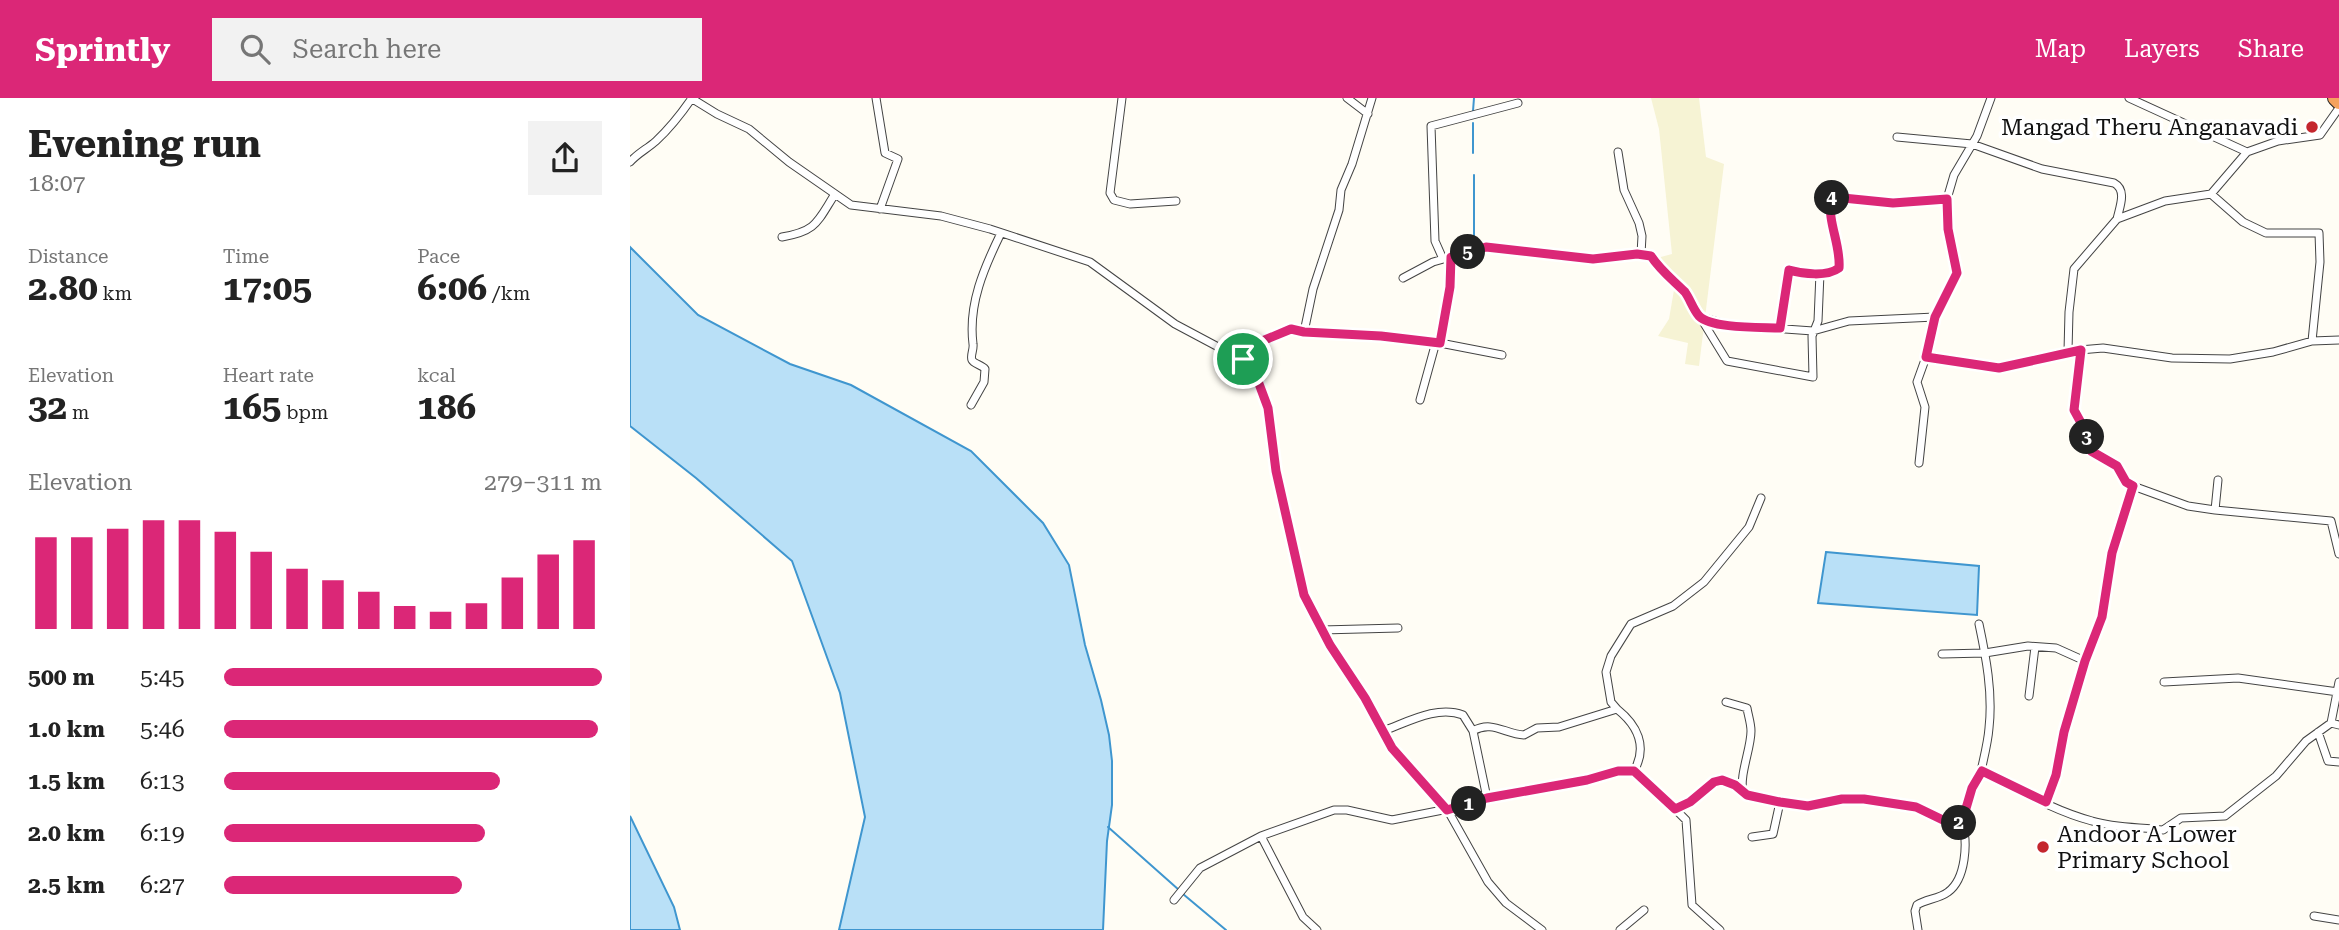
<!DOCTYPE html>
<meta charset="utf-8">
<style>
:root{--surface:#fff;--page:#f2f2f2;--text:#222;--muted:#767676;--accent:#db2777}
body{margin:0;font-family:"Roboto Serif",serif;background:var(--page);color:var(--text);height:100vh;display:flex;flex-direction:column;font-size:26px;white-space:nowrap}
*{box-sizing:border-box;margin:0}
p{font-size:23px;color:var(--muted)}
.icon{flex:none;width:38px;height:38px;fill:none;stroke:currentColor;stroke-width:2;stroke-linecap:round;stroke-linejoin:round}
.map{position:relative;flex:1;overflow:hidden}
.drawer{display:flex;flex-direction:column;background:var(--surface);width:630px}
.drawer>*{flex:none}
.pin{position:absolute;display:grid;place-items:center;width:60px;height:60px;color:#fff;margin:-30px;border:4px solid #fff;border-radius:50%;box-shadow:0 2px 7px #0007}
.km{position:absolute;width:35px;height:35px;margin:-18px;border-radius:50%;background:#222;color:#fff;font-size:19px;line-height:35px;text-align:center}
.round{display:grid;place-items:center;flex:none;width:74px;height:74px;border-radius:0px;background:var(--page)}
.head{display:flex;align-items:center;justify-content:space-between;height:119px;padding:0 28px}
h1{font-size:38px;font-weight:700;line-height:52px}
.figures{display:grid;grid-template-columns:repeat(3,1fr);gap:10px;height:119px;padding:7px 28px}
.figures div{display:grid;align-content:center}
.figures b{font-size:35px;font-weight:700}
.figures small{font-size:19px;font-weight:400}
.figures p{font-size:19px}
.chart{height:196px;padding:14px 28px}
.chart p{display:flex;justify-content:space-between}
.chart svg{width:100%;height:126px;margin-top:7px;stroke:var(--accent);stroke-width:6}
ul{padding:0 28px;list-style:none;font-size:23px}
li{display:grid;grid-template-columns:112px 84px 1fr;align-items:center;height:52px}
li i{height:18px;border-radius:9px;background:var(--accent)}
header{display:flex;align-items:center;gap:42px;box-sizing:border-box;height:98px;padding:0 35px;background:var(--accent);color:#fff}
header strong{font-size:33px}
nav{display:flex;gap:38px;margin-inline-start:auto;font-size:24px}
.search{width:490px;height:63px;background:var(--page);display:flex;align-items:center;gap:18px;box-sizing:border-box;padding:0 24px;border-radius:0px;color:var(--muted);font-size:26px}
main{display:flex;flex:1;min-height:0}
.map>svg:first-child{display:block}
.farmland{fill:#f6f3d4}
.water{fill:#b9e0f7;stroke:#3f96cf;stroke-width:2}
.lines{fill:none;stroke-linecap:round;stroke-linejoin:round}
.stream{stroke:#3f96cf;stroke-width:2}
.street-casing{stroke:#444;stroke-width:9}
.highway-casing{stroke:#222;stroke-width:16}
.street{stroke:#fff;stroke-width:7}
.highway{stroke:#f5a25d;stroke-width:14}
.route-casing{stroke:#fff;stroke-width:14}
.route{stroke:#db2777;stroke-width:9}
.poi-dot{fill:#c4262e;stroke:#fff;stroke-width:2.5}
.labels{text-anchor:middle;dominant-baseline:central;stroke-width:7;stroke-linejoin:round;paint-order:stroke}
.poi-label{font-size:23px;fill:#111;stroke:#fff;text-anchor:end}
</style>
<header>
<strong>Sprintly</strong>
<div class="search"><svg class="icon" aria-label="search" viewBox="0 0 24 24"><circle cx="10" cy="10" r="6"/><path d="M15 15l6 6"/></svg>Search here</div>
<nav><a>Map</a><a>Layers</a><a>Share</a></nav>
</header>
<main>
<section class="drawer">
<div class="head"><div><h1>Evening run</h1><p>18:07</p></div><a class="round"><svg class="icon" aria-label="share" viewBox="0 0 24 24"><path d="M12 15V3M7 8l5-5 5 5M5 13v7h14v-7"/></svg></a></div>
<div class="figures">
<div><p>Distance</p><b>2.80<small> km</small></b></div>
<div><p>Time</p><b>17:05</b></div>
<div><p>Pace</p><b>6:06<small> /km</small></b></div>
</div>
<div class="figures">
<div><p>Elevation</p><b>32<small> m</small></b></div>
<div><p>Heart rate</p><b>165<small> bpm</small></b></div>
<div><p>kcal</p><b>186</b></div>
</div>
<div class="chart"><p><span>Elevation</span>279–311 m</p>
<svg viewBox="0 0 160 44" preserveAspectRatio="none"><path d="M5 44V12M15 44V12M25 44V9M35 44V6M45 44V6M55 44V10M65 44V17M75 44V23M85 44V27M95 44V31M105 44V36M115 44V38M125 44V35M135 44V26M145 44V18M155 44V13"/></svg>
</div>
<ul>
<li><b>500 m</b>5:45<i style="width:100%"></i></li>
<li><b>1.0 km</b>5:46<i style="width:99%"></i></li>
<li><b>1.5 km</b>6:13<i style="width:73%"></i></li>
<li><b>2.0 km</b>6:19<i style="width:69%"></i></li>
<li><b>2.5 km</b>6:27<i style="width:63%"></i></li>
</ul>
</section>
<div class="map">
<svg width="1709" height="832" viewBox="0 0 1709 832">
<rect width="100%" height="100%" fill="#fffdf5"/>
<!-- farmland -->
<path class="farmland" d="M 1021,0 L 1069,0 L 1076,59 L 1094,66 L 1069,268 L 1055,266 L 1058,245 L 1028,238 L 1039,221 L 1044,192 L 1027,160 L 1042,156 L 1029,31 Z"/>
<!-- water -->
<path class="water" d="M 0,149 L 68,217 L 160,266 L 221,287 L 341,353 L 413,425 L 439,467 L 455,547 L 471,602 L 479,637 L 482,663 L 482,707 L 477,743 L 473,832 L 209,832 L 235,719 L 210,595 L 162,463 L 66,380 L 0,328 Z
M 1196,454 L 1349,468 L 1347,517 L 1188,505 Z
M 0,718 L 44,809 L 50,832 L 0,832 Z"/>
<g class="lines">
<!-- stream -->
<path class="stream" d="M 843,13 L 844,0
M 843,25 L 843,55
M 844,142 L 844,77
M 478,729 L 549,792
M 553,796 L 596,832"/>
<defs>
<path id="street" d="M 61,0 L 87,16 L 119,31 L 159,64 L 221,107 L 311,118 L 360,131 L 460,164 L 545,226 L 622,267 L 638,310 L 646,373 L 674,497 L 700,547 L 735,600 L 762,650 L 817,711 L 858,784 L 876,805 L 912,832
M 246,0 L 255,55 L 268,61 L 250,111
M 492,0 L 480,95 L 484,102 L 500,106 L 546,103
M 717,0 L 738,16
M 1499,0 L 1617,54
M 1267,39 L 1342,46 L 1412,71 L 1484,85 C 1497,92 1490,108 1487,121
M 988,54 L 994,92 L 1009,125 L 1012,138 L 1011,156
M 0,64 C 8,55 17,51 26,43 C 40,30 51,16 62,0
M 1581,96 L 1613,124 L 1636,135 L 1689,135 L 1690,164 L 1682,243
M 1317,101 L 1324,77 L 1347,38 L 1361,0
M 152,139 C 187,133 187,124 205,96
M 813,161 L 805,143 L 801,28 L 888,5
M 773,180 L 803,164 L 856,149 L 963,161 L 1007,156 L 1021,157 L 1027,167 L 1056,196 L 1097,263 L 1183,279 L 1182,238 L 1188,223 L 1190,175 L 1207,173 C 1216,156 1198,123 1201,100 L 1263,105 L 1317,101 L 1318,131 L 1327,175 L 1305,219
M 1071,219 L 1099,227 L 1183,233 L 1219,223 L 1305,219 L 1296,259 L 1369,270 L 1438,253 L 1439,214 L 1444,171 L 1487,121 L 1535,103 L 1581,96 L 1617,54 L 1648,43 L 1690,37 L 1709,10
M 1150,231 L 1159,172 L 1171,175 L 1190,175
M 674,234 L 683,191 L 709,112 L 711,92 L 722,66 L 742,0
M 810,245 L 872,257
M 1438,253 L 1473,250 L 1542,260 L 1600,261 L 1643,254 L 1682,243 L 1709,242
M 613,261 L 625,246 L 661,231 L 674,234 L 751,238 L 810,245 L 820,189 L 821,159
M 790,302 L 806,244
M 341,307 L 354,284 L 355,271 C 352,267 344,266 342,262 C 340,258 344,251 343,246 C 338,206 354,170 371,135
M 1289,365 L 1295,309 L 1287,284 L 1296,259
M 1503,388 L 1558,408 L 1585,412 L 1588,382
M 1585,412 L 1701,423 L 1709,456
M 1349,526 C 1356,559 1363,595 1359,630 C 1358,644 1354,659 1351,673
M 692,532 L 768,530
M 1312,556 L 1355,555 L 1398,548 L 1426,550 L 1455,563
M 1534,584 L 1608,580 L 1708,594
M 1399,598 L 1405,549
M 1096,604 L 1117,610 C 1118,617 1121,625 1121,633 C 1121,651 1109,677 1113,695 L 1178,708 L 1212,701 L 1252,703 L 1286,709 L 1315,723 L 1332,725 L 1342,690 L 1351,673 C 1387,691 1424,713 1462,723 C 1485,730 1510,729 1533,732 L 1551,720 L 1595,718 L 1646,678 L 1676,643 L 1701,625 L 1709,627
M 987,611 L 981,604 L 976,574 L 981,558 L 1001,526 L 1043,508 L 1074,484 L 1119,429 L 1131,400
M 1701,625 L 1709,584
M 843,633 L 857,700
M 1688,634 L 1698,663 L 1709,664
M 1004,673 L 1045,711 C 1050,709 1056,707 1061,703 C 1080,690 1086,673 1111,691
M 1416,704 L 1426,677 L 1434,634 L 1455,563 L 1472,519 L 1482,455 L 1503,388 L 1496,384 L 1487,368 L 1461,353 L 1455,332 L 1444,312 L 1451,252
M 1045,711 L 1056,722 L 1062,807 L 1090,832
M 631,738 L 673,819 L 687,832
M 1122,739 L 1143,736 L 1150,704
M 544,802 L 570,770 L 631,738 L 704,712 L 717,712 L 762,722 L 833,708 L 857,700 L 957,682 L 988,673 L 1004,673 C 1018,648 1007,627 987,611 L 929,629 L 907,630 L 894,637 C 875,636 862,622 843,633 L 833,617 C 807,607 778,624 753,633
M 1684,818 L 1709,822
M 990,832 L 1014,812
M 1288,832 L 1285,813 L 1287,807 C 1296,801 1309,801 1318,794 C 1336,781 1338,744 1332,725"/>
<path id="highway" d="M 1705,0 L 1709,4"/>
</defs>
<!-- street casing -->
<use href="#street" class="street-casing"/>
<!-- highway casing -->
<use href="#highway" class="highway-casing"/>
<!-- street -->
<use href="#street" class="street"/>
<!-- highway -->
<use href="#highway" class="highway"/>
</g>
<g class="lines">
<defs>
<path id="route" d="M 1203,99 L 1263,105 L 1317,101 L 1318,131 L 1327,175 L 1305,219 L 1296,259 L 1369,270 L 1451,252 L 1444,312 L 1455,332 L 1461,353 L 1487,368 L 1496,384 L 1503,388 L 1482,455 L 1472,519 L 1455,563 L 1434,634 L 1426,677 L 1416,704 L 1352,673 L 1342,690 L 1332,724 L 1315,723 L 1286,709 L 1234,701 L 1212,701 L 1178,708 L 1150,704 L 1117,697 L 1105,687 L 1092,682 L 1084,684 L 1060,704 L 1045,711 L 1004,673 L 988,673 L 957,682 L 857,700 L 817,712 L 762,650 L 735,600 L 700,547 L 674,497 L 646,373 L 638,310 L 622,267 L 613,261 L 625,246 L 661,231 L 674,234 L 751,238 L 810,245 L 820,189 L 821,159 L 856,149 L 963,161 L 1007,156 L 1021,158 C 1030,172 1043,182 1055,194 C 1060,201 1063,211 1069,218 C 1082,231 1132,229 1150,230 L 1159,172 C 1173,176 1197,179 1209,170 C 1211,147 1197,124 1201,100 Z"/>
</defs>
<!-- route casing -->
<use href="#route" class="route-casing"/>
<!-- route -->
<use href="#route" class="route"/>
</g>
<!-- markers -->
<g class="poi-dot">
<circle cx="1682" cy="29" r="7"/>
<circle cx="1413" cy="749" r="7"/>
</g>
<g class="labels">
<!-- poi labels -->
<g class="poi-label">
<text x="1668" y="29">Mangad Theru Anganavadi</text>
<text x="1427" y="736" text-anchor="start">Andoor A Lower<tspan x="1427" dy="26">Primary School</tspan></text>
</g>
</g>
</svg>
<div class="pin" style="left:613px;top:261px;background:#1e9e55"><svg class="icon" aria-label="arrive" viewBox="0 0 24 24"><path d="M6 21V4h12l-3 4 3 4H6"/></svg></div>
<b class="km" style="left:839px;top:706px">1</b>
<b class="km" style="left:1329px;top:725px">2</b>
<b class="km" style="left:1457px;top:339px">3</b>
<b class="km" style="left:1202px;top:100px">4</b>
<b class="km" style="left:838px;top:154px">5</b>
</div>
</main>
